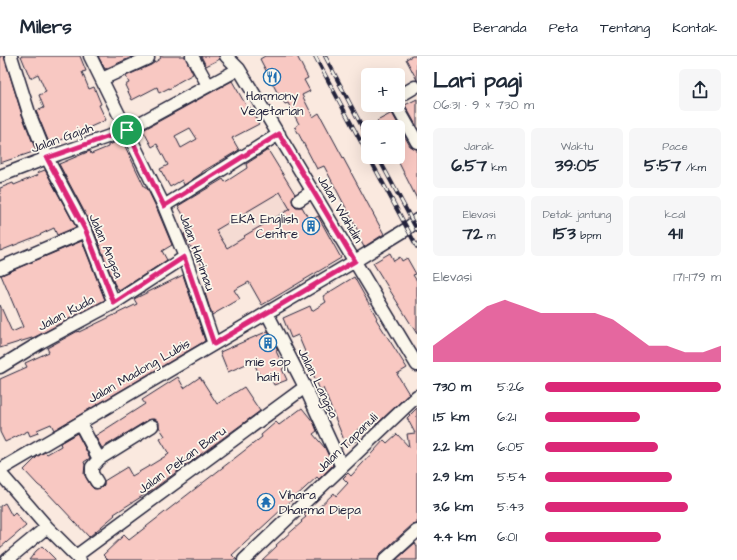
<!DOCTYPE html>
<html lang="id">
<meta charset="utf-8">
<style>
:root{--surface:#fff;--page:#f6f6f7;--text:#1f2937;--muted:#747a83;--line:#e0e1e3;--accent:#db2777}
body{margin:0;font-family:"Architects Daughter",sans-serif;background:var(--page);color:var(--text);height:100vh;display:flex;flex-direction:column;font-size:15px;white-space:nowrap}
*{box-sizing:border-box;margin:0}
p{font-size:13px;color:var(--muted)}
.icon{flex:none;width:22px;height:22px;fill:none;stroke:currentColor;stroke-width:2;stroke-linecap:round;stroke-linejoin:round}
.map{position:relative;flex:1;overflow:hidden}
.drawer{display:flex;flex-direction:column;background:var(--surface);width:320px}
.drawer>*{flex:none}
.controls{position:absolute;left:361px;top:12px;display:grid;gap:8px}
.controls a{display:grid;place-items:center;width:44px;height:44px;border-radius:6px;background:var(--surface);box-shadow:0 4px 16px #0002;font-size:20px}
.pin{position:absolute;display:grid;place-items:center;width:34px;height:34px;color:#fff;margin:-17px;border:2px solid #fff;border-radius:50%;box-shadow:0 1px 4px #0007}
.round{display:grid;place-items:center;flex:none;width:42px;height:42px;border-radius:6px;background:var(--page)}
.head{display:flex;align-items:center;justify-content:space-between;height:68px;padding:0 16px}
h1{font-size:22px;font-weight:700;line-height:30px}
.metrics{display:grid;grid-template-columns:repeat(3,1fr);gap:6px;height:68px;padding:4px 16px}
.metrics div{display:grid;align-content:center;border-radius:6px;background:var(--page);text-align:center}
.metrics b{font-size:17px;font-weight:700}
.metrics small{font-size:11px;font-weight:400}
.metrics p{font-size:11px}
.chart{height:112px;padding:8px 16px}
.chart p{display:flex;justify-content:space-between}
.chart svg{width:100%;height:72px;margin-top:4px;fill:var(--accent);opacity:.7}
ul{padding:0 16px;list-style:none;font-size:13px}
li{display:grid;grid-template-columns:64px 48px 1fr;align-items:center;height:30px}
li i{height:10px;border-radius:5px;background:var(--accent)}
header{display:flex;align-items:center;gap:24px;box-sizing:border-box;height:56px;padding:0 20px;background:var(--surface);border-bottom:1px solid var(--line)}
header strong{font-size:19px}
nav{display:flex;gap:22px;margin-inline-start:auto;font-size:14px}
main{display:flex;flex:1;min-height:0}
.map>svg:first-child{display:block}
.built{fill:#f5dbd3}
.building{fill:#f8c8c2;stroke:#22223b;fill-rule:evenodd}
.lines{fill:none;stroke-linecap:round;stroke-linejoin:round}
.minor-casing{stroke:#22223b;stroke-width:15}
.minor{stroke:#fbf7ec;stroke-width:12}
.rail-casing{stroke:#22223b;stroke-width:4}
.rail{stroke:#fbf7ec;stroke-width:2.5;stroke-dasharray:8;stroke-linecap:butt}
.route-casing{stroke:#fff;stroke-width:8}
.route{stroke:#db2777;stroke-width:5}
.labels{text-anchor:middle;dominant-baseline:central;stroke-width:3.5;stroke-linejoin:round;paint-order:stroke}
.poi-label{font-size:13px;fill:#22223b;stroke:#fbf7ec}
.street-label{font-size:13px;fill:#22223b;stroke:#fbf7ec}
</style>
<header>
<strong>Milers</strong>
<nav><a>Beranda</a><a>Peta</a><a>Tentang</a><a>Kontak</a></nav>
</header>
<main>
<div class="map">
<svg width="417" height="504" viewBox="0 0 417 504">
<rect width="100%" height="100%" fill="#fae9df"/>
<filter id="ink" filterUnits="userSpaceOnUse"><feTurbulence type="fractalNoise" baseFrequency=".025" numOctaves="2"/><feDisplacementMap in="SourceGraphic" scale="8" xChannelSelector="R" yChannelSelector="G"/><feConvolveMatrix kernelMatrix="1 2 1 2 8 2 1 2 1" color-interpolation-filters="sRGB"/></filter>
<g filter="url(#ink)">
<!-- built -->
<path class="built" d="M 283,116 L 309,161 L 205,221 L 181,178 Z"/>
<!-- building -->
<path class="building" d="M 0,0 L 4,0 L 22,59 L 36,95 L 0,107 Z
M 21,0 L 80,0 L 86,15 L 82,16 L 89,33 L 94,31 L 101,48 L 99,49 L 106,64 L 50,89 L 36,55 L 44,52 L 39,39 L 46,36 L 38,18 L 30,22 Z
M 98,0 L 134,0 L 105,13 Z
M 160,0 L 185,0 L 193,18 L 177,27 L 177,28 L 169,33 L 169,32 L 159,37 L 157,31 L 132,44 L 125,29 L 129,27 L 126,20 L 151,9 L 161,2 Z
M 201,0 L 219,0 L 220,3 L 206,10 Z
M 265,0 L 297,0 L 308,22 L 304,24 L 310,35 L 302,39 L 313,61 L 319,57 L 384,178 L 364,191 L 356,176 L 358,175 L 324,110 L 317,113 L 295,71 L 299,68 L 288,47 L 285,48 L 279,38 L 278,38 L 260,3 Z
M 412,0 L 417,0 L 417,24 L 406,3 Z
M 232,25 L 247,51 L 249,50 L 259,68 L 232,82 L 239,94 L 202,116 L 202,117 L 184,129 L 182,124 L 170,131 L 160,113 L 168,109 L 157,88 L 152,91 L 143,74 ZM 190,72 L 197,83 L 181,92 L 175,80 Z
M 417,43 L 417,71 L 405,49 Z
M 392,57 L 410,90 L 417,93 L 417,143 L 396,101 L 398,101 L 398,71 L 381,71 L 377,65 Z
M 122,84 L 145,132 L 147,132 L 157,153 L 172,189 L 162,195 L 167,204 L 119,235 L 114,227 L 93,172 L 59,108 L 90,95 L 91,98 L 108,91 L 108,89 Z
M 268,94 L 295,138 L 292,144 L 293,148 L 296,151 L 302,151 L 310,165 L 318,160 L 341,202 L 262,249 L 249,226 L 234,234 L 240,243 L 212,259 L 205,237 L 212,233 L 207,225 L 210,223 L 185,181 L 184,178 L 192,174 L 178,150 L 223,123 L 225,126 L 230,123 L 247,112 L 246,108 ZM 280,136 L 290,153 L 244,180 L 245,181 L 227,192 L 216,174 Z
M 45,114 L 76,171 L 57,179 L 54,172 L 35,181 L 0,195 L 0,132 L 13,127 L 14,129 L 38,119 L 37,117 Z
M 82,185 L 105,244 L 35,281 L 0,292 L 0,249 L 12,276 L 23,271 L 1,219 Z
M 390,197 L 394,205 L 400,201 L 402,205 L 407,202 L 416,218 L 413,219 L 417,225 L 417,278 L 373,207 Z
M 183,219 L 205,285 L 54,374 L 51,368 L 37,374 L 38,377 L 30,380 L 28,375 L 5,386 L 0,376 L 0,323 L 27,311 L 25,307 L 49,296 L 47,292 L 78,275 L 79,276 L 137,248 L 134,243 L 136,242 Z
M 354,221 L 377,262 L 376,263 L 407,312 L 397,318 L 409,338 L 378,367 L 357,374 L 360,383 L 346,389 L 323,332 L 320,334 L 310,311 L 311,310 L 298,279 L 291,282 L 283,262 L 310,250 L 312,255 L 326,246 L 323,240 Z
M 268,275 L 278,294 L 276,295 L 284,312 L 282,313 L 287,324 L 274,329 L 269,319 L 261,322 L 253,305 L 228,316 L 220,296 Z
M 178,321 L 184,332 L 200,321 L 217,348 L 244,331 L 260,355 L 152,434 L 114,458 L 115,459 L 89,481 L 46,435 L 38,429 L 24,414 L 38,400 L 45,396 L 47,398 L 61,390 L 60,387 L 77,377 L 90,402 L 84,406 L 85,409 L 84,418 L 91,430 L 94,433 L 101,432 L 104,429 L 104,425 L 127,411 L 132,420 L 151,409 L 169,398 L 160,383 L 165,380 L 159,371 L 159,366 L 155,363 L 148,364 L 102,392 L 95,380 L 145,348 L 142,344 Z
M 302,352 L 314,367 L 317,375 L 313,378 L 325,392 L 333,409 L 319,423 L 317,421 L 232,499 L 237,504 L 108,504 L 103,499 L 124,479 L 129,484 L 262,381 L 261,379 L 276,366 L 279,369 Z
M 417,352 L 417,468 L 412,469 L 380,498 L 378,504 L 262,504 L 277,490 L 276,489 L 302,466 L 301,465 L 306,461 L 304,459 L 311,453 L 314,456 L 334,437 L 336,440 L 348,427 L 343,422 L 348,417 L 351,420 L 384,384 L 387,387 L 397,378 L 409,391 L 407,378 L 415,377 L 407,362 Z
M 5,447 L 12,460 L 15,457 L 26,470 L 0,492 L 0,450 Z
M 415,487 L 417,490 L 417,504 L 396,504 Z
M 42,490 L 56,504 L 29,504 L 36,495 Z"/>
<g class="lines">
<defs>
<path id="minor" d="M 11,0 L 29,57 L 47,102 L 86,175 L 114,247
M 90,0 L 164,150 L 185,201 L 214,288
M 192,0 L 208,29
M 226,0 L 239,13 L 417,309
M 102,23 L 148,2
M 398,41 L 415,31
M 396,49 L 417,86
M 0,120 L 47,102 L 127,74 L 239,13
M 299,144 L 313,135
M 164,150 L 279,78
M 0,212 L 86,175
M 267,257 L 305,331 L 342,411
M 0,311 L 41,286 L 114,247 L 185,201
M 80,367 L 99,403 L 152,370
M 0,414 L 355,205 L 407,173 L 417,164
M 0,417 L 47,471 L 80,504
M 97,426 L 92,418 L 92,411 L 99,403
M 76,500 L 305,331
M 7,504 L 47,471
M 244,504 L 417,340
M 385,504 L 417,475"/>
</defs>
<!-- minor casing -->
<use href="#minor" class="minor-casing"/>
<!-- minor -->
<use href="#minor" class="minor"/>
<defs>
<path id="rail" d="M 315,0 L 368,99
M 325,0 L 368,82
M 369,101 L 417,191
M 378,101 L 417,174"/>
</defs>
<!-- rail casing -->
<use href="#rail" class="rail-casing"/>
<!-- rail -->
<use href="#rail" class="rail"/>
</g>
</g>
<g class="lines" filter="url(#ink)">
<defs>
<path id="route" d="M 127,74 L 164,150 L 279,78 L 355,205 L 214,288 L 184,201 L 114,247 L 86,175 L 47,102 Z"/>
</defs>
<!-- route casing -->
<use href="#route" class="route-casing"/>
<!-- route -->
<use href="#route" class="route"/>
</g>
<!-- icons -->
<defs>
<symbol id="restaurant-ring" viewBox="-11 -11 22 22"><circle r="9.5" fill="#fbf7ec" stroke="#1f6fb2" stroke-width="1.5"/><path d="M-5-6h1v4h1v-4h1v4h1v-4h1v5L-1.5 .5V6h-2V.5L-5-1ZM5-6V6H3V1.5H1.5Q1.5-4 5-6Z" fill="#1f6fb2"/></symbol>
<symbol id="building-ring" viewBox="-11 -11 22 22"><circle r="9.5" fill="#fbf7ec" stroke="#1f6fb2" stroke-width="1.5"/><path d="M-4-6H4V6H1V3H-1V6H-4ZM-2.5-4.3h1.7v1.8h-1.7ZM.8-4.3h1.7v1.8H.8ZM-2.5-1h1.7V.8h-1.7ZM.8-1h1.7V.8H.8Z" fill="#1f6fb2"/></symbol>
<symbol id="temple-ring" viewBox="-11 -11 22 22"><circle r="9.5" fill="#fbf7ec" stroke="#1f6fb2" stroke-width="1.5"/><path d="M0-6L5-2H3V0L6.5 2.5H4V6H1.5V3h-3V6H-4V2.5H-6.5L-3 0V-2H-5Z" fill="#1f6fb2"/></symbol>
</defs>
<g fill-rule="evenodd">
<use href="#restaurant-ring" x="262" y="11" width="20" height="20"/>
<use href="#building-ring" x="301" y="160" width="20" height="20"/>
<use href="#building-ring" x="258" y="277" width="20" height="20"/>
<use href="#temple-ring" x="256" y="436" width="20" height="20"/>
</g>
<g class="labels">
<!-- poi labels -->
<g class="poi-label">
<text x="272" y="40">Harmony<tspan x="272" dy="15">Vegetarian</tspan></text>
<text x="298" y="163" text-anchor="end">EKA English<tspan x="298" dy="15">Centre</tspan></text>
<text x="268" y="306">mie sop<tspan x="268" dy="15">haiti</tspan></text>
<text x="279" y="439" text-anchor="start">Vihara<tspan x="279" dy="15">Dharma Diepa</tspan></text>
</g>
<!-- street labels -->
<g class="street-label">
<text transform="translate(62 82) rotate(-20)">Jalan Gajah</text>
<text transform="translate(340 153) rotate(59)">Jalan Wahidin</text>
<text transform="translate(106 190) rotate(67)">Jalan Angsa</text>
<text transform="translate(197 196) rotate(70)">Jalan Harimau</text>
<text transform="translate(66 257) rotate(-28)">Jalan Kuda</text>
<text transform="translate(139 315) rotate(-30)">Jalan Madong Lubis</text>
<text transform="translate(318 327) rotate(64)">Jalan Langsa</text>
<text transform="translate(347 387) rotate(-44)">Jalan Tapanuli</text>
<text transform="translate(182 404) rotate(-36)">Jalan Pekan Baru</text>
</g>
</g>
</svg>
<div class="controls">
<a>+</a>
<a>−</a>
</div>
<div class="pin" style="left:127px;top:74px;background:#1e9e55"><svg class="icon" aria-label="arrive" viewBox="0 0 24 24"><path d="M6 21V4h12l-3 4 3 4H6"/></svg></div>
</div>
<section class="drawer">
<div class="head"><div><h1>Lari pagi</h1><p>06:31 · 9 × 730 m</p></div><a class="round"><svg class="icon" aria-label="share" viewBox="0 0 24 24"><path d="M12 15V3M7 8l5-5 5 5M5 13v7h14v-7"/></svg></a></div>
<div class="metrics">
<div><p>Jarak</p><b>6.57<small> km</small></b></div>
<div><p>Waktu</p><b>39:05</b></div>
<div><p>Pace</p><b>5:57<small> /km</small></b></div>
</div>
<div class="metrics">
<div><p>Elevasi</p><b>72<small> m</small></b></div>
<div><p>Detak jantung</p><b>153<small> bpm</small></b></div>
<div><p>kcal</p><b>411</b></div>
</div>
<div class="chart"><p><span>Elevasi</span>171–179 m</p>
<svg viewBox="0 0 160 44" preserveAspectRatio="none"><path d="M0 44V34L10 26L20 18L30 10L40 6L50 10L60 14L70 14L80 14L90 14L100 18L110 26L120 34L130 34L140 38L150 38L160 34V44z"/></svg>
</div>
<ul>
<li><b>730 m</b>5:26<i style="width:100%"></i></li>
<li><b>1.5 km</b>6:21<i style="width:54%"></i></li>
<li><b>2.2 km</b>6:05<i style="width:64%"></i></li>
<li><b>2.9 km</b>5:54<i style="width:72%"></i></li>
<li><b>3.6 km</b>5:43<i style="width:81%"></i></li>
<li><b>4.4 km</b>6:01<i style="width:66%"></i></li>
</ul>
</section>
</main>
